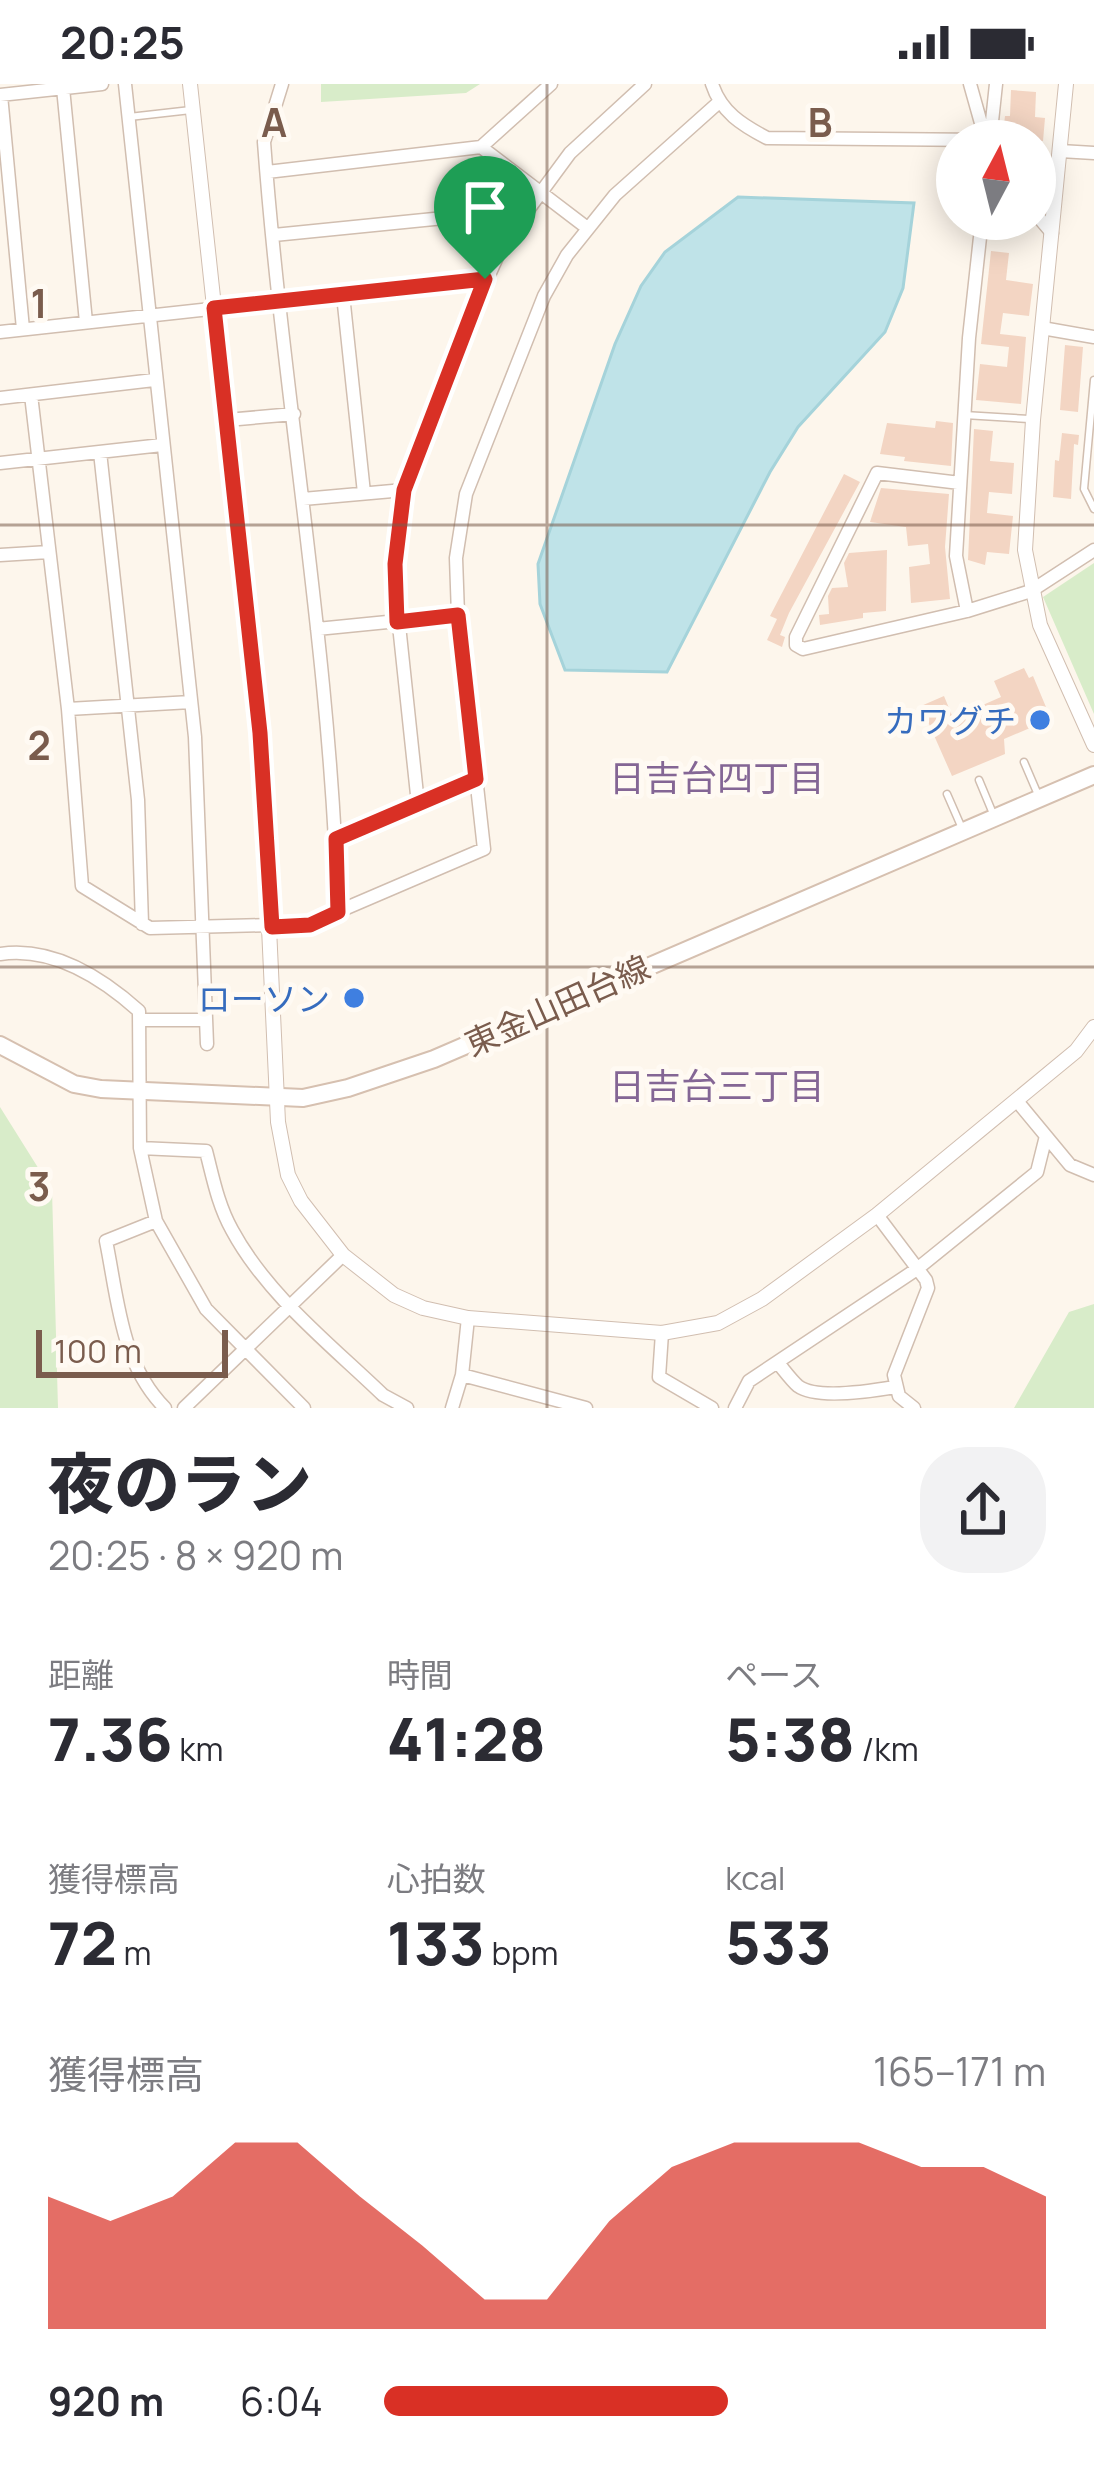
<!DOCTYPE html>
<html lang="ja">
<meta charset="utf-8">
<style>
:root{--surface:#fff;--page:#f2f2f3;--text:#2b2b33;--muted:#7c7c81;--accent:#d93025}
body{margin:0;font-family:Manrope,"Noto Sans JP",sans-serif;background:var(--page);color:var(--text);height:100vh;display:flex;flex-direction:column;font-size:45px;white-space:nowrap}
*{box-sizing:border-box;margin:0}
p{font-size:39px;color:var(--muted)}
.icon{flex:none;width:66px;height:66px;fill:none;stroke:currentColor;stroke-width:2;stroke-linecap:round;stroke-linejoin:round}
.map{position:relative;height:1324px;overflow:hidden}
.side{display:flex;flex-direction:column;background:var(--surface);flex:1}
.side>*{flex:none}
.needle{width:78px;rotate:7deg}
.buttons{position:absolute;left:936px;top:36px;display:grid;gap:24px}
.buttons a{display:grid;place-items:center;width:120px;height:120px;border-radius:50%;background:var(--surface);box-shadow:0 6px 30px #0003;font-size:60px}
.scale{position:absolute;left:36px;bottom:30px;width:192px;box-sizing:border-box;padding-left:12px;border:6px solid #7a5c4d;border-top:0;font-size:33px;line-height:42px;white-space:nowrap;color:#7a5c4d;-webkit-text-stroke:9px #fffaf3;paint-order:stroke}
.pin{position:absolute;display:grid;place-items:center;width:102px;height:102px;color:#fff;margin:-123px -51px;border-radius:50% 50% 50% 0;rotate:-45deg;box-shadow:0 0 12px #0007}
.pin .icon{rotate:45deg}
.round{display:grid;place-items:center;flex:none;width:126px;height:126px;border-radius:48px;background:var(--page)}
.head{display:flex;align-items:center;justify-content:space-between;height:204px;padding:0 48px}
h1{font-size:66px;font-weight:800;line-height:90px}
.metrics{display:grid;grid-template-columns:repeat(3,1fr);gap:18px;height:204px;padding:12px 48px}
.metrics div{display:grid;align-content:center}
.metrics b{font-size:60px;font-weight:800}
.metrics small{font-size:33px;font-weight:400}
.metrics p{font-size:33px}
.chart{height:336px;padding:24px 48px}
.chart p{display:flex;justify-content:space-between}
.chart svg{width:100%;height:216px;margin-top:12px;fill:var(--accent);opacity:.7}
ul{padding:0 48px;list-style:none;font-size:39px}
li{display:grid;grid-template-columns:192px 144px 1fr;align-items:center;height:90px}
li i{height:30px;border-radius:15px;background:var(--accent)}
.status{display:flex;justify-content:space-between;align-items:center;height:84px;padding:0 60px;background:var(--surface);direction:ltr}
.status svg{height:33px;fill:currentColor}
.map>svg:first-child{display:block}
.green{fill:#d8ecc9}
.water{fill:#bfe3e8;stroke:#a5d3da;stroke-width:3}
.building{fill:#f3d5c3}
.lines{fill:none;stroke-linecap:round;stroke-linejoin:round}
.service-casing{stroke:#d1beb0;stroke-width:9}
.minor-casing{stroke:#d1beb0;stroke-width:15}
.tertiary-casing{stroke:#d1beb0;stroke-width:16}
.secondary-casing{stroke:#d6c0b0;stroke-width:20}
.service{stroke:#fff;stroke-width:6}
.minor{stroke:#fff;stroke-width:12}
.tertiary{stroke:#fff;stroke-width:14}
.secondary{stroke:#fff;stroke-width:16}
.route-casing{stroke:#fff;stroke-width:24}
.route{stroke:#d93025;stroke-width:15}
.grid{fill:none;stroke:#7a5c4d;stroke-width:3;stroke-opacity:0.55}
.shop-dot{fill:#3f7fe0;stroke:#fffaf3;stroke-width:4.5}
.labels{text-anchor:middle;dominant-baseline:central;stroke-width:10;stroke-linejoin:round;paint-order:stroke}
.shop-label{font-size:33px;fill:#366cbe;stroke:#fffaf3;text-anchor:end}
.street-label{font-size:33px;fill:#7a5c4d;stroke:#fffaf3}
.neighbourhood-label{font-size:36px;fill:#846695;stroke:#fffaf3}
.grid-label{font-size:39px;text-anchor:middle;font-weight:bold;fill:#7a5c4d;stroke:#fffaf3;stroke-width:10;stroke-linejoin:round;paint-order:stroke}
</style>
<div class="status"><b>20:25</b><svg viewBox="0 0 49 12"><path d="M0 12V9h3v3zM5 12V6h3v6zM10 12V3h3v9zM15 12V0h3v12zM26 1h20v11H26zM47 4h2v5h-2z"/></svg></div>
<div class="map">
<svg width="1094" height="1324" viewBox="0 0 1094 1324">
<rect width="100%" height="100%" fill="#fdf6ec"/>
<!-- green -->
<path class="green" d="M 321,0 L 480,0 L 466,9 L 321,18 Z
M 1094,479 L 1094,630 L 1043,513 Z
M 0,1023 L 52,1106 L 58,1324 L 0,1324 Z
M 1094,1220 L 1094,1324 L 1014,1324 L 1069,1228 Z"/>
<!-- water -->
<path class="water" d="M 738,113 L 914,119 L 903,204 L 885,248 L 798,343 L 770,388 L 667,588 L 565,586 L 540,520 L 538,480 L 615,260 L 641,202 L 665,168 Z"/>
<!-- building -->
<path class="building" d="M 1011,6 L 1036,8 L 1035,33 L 1045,34 L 1043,57 L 1002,57 L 1005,32 L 1010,32 Z
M 991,167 L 1009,169 L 1006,196 L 1033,200 L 1029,232 L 1003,229 L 1000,250 L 1026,253 L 1021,320 L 976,316 L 980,280 L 1007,283 L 1009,263 L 981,260 Z
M 1065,261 L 1083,263 L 1078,328 L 1060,326 Z
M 936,337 L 953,339 L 951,382 L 904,377 L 905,373 L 880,370 L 887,339 L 935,344 Z
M 974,345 L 993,347 L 990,377 L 1014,379 L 1012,410 L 989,408 L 987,429 L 1013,432 L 1009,470 L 987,468 L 985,481 L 968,476 Z
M 1062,349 L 1079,351 L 1078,361 L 1074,360 L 1071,415 L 1053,413 L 1055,376 L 1059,377 Z
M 844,390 L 860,398 L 789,529 L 780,551 L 785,553 L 782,563 L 767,556 L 777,535 L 770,532 Z
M 881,404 L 949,410 L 945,463 L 950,515 L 911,519 L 909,483 L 930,480 L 928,460 L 908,462 L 906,443 L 870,438 Z
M 887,466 L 886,527 L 863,529 L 863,534 L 820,541 L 819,531 L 829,530 L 828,512 L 832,504 L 848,503 L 844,479 L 849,469 Z
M 1024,584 L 1029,594 L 1033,592 L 1051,635 L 1004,655 L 1005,670 L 952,692 L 921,622 L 944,612 L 953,634 L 1001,613 L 994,597 Z"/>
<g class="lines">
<defs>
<path id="service" d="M 129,33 L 191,26
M 1094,296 L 1084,405 L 1094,425
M 964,331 L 1029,335
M 1024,678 L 1039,713
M 979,696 L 994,732
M 947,710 L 961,742"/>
<path id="minor" d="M 125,0 L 195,653 L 207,960
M 282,0 L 264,58 C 283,315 331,570 338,828
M 712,0 C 721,28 742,41 767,54 L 986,56
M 970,0 L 986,57
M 63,4 L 86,238
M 0,11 L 102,0
M 1,11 L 23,245
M 990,56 L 996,0
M 481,63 L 586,143
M 1060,67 L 1094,69
M 267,88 L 481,63 L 551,0
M 1035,129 L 1052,149
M 274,151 L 454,133 L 503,160
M 343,211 L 364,409
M 1042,244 L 1094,253
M 0,248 L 485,195
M 31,311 L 68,625 L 82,802 L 150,844 L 309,840 L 484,765 L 458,531 L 456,474 L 466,410 L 544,212 L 567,171 L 615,111 L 718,19
M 0,314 L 154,296
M 227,336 L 294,330
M 100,368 L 138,716 L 142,840
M 0,379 L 162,361
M 960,399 L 877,389 L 796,553 L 796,561 L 803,565 L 967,527 L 1031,507 L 1094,466
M 303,415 L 404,406
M 0,471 L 49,468
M 967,527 L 956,472 L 969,254 L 982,135
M 317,545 L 458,531
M 68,625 L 191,618
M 418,720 L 396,513 L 398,446 L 404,406 L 456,264 L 503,160 L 570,69 L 645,0
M 336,755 L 476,696
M 0,870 C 53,862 101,893 139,927 L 140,1064 L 156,1137 L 206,1225 L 304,1324
M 140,936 L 205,936
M 1017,1017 L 1070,1081 L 1094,1091
M 140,1064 L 206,1067 C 213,1094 218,1121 232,1146 C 267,1211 330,1260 383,1311 L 407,1324
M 877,1131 L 926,1196 L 928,1204 L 894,1291 L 899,1312 L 914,1324
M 156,1137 L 106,1157 C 118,1216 121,1280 165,1324
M 662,1249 L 659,1293 L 712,1324
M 778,1279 C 784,1286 791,1296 798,1302 C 817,1316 872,1307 895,1303
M 462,1291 L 586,1324
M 184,1324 L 343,1171
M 452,1324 L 462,1291 L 468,1234
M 735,1324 L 749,1297 L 917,1185 L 1037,1088 L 1046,1052"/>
<path id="tertiary" d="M 190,0 L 260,649 L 278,1038 L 288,1091 L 301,1117 L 343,1171 L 394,1211 L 423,1224 L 468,1234 L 662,1249 L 718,1239 L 762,1215 L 877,1131 L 1076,967 L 1094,943
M 1066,0 L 1033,336 L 1025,466 L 1040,541 L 1094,661"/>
<path id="secondary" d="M 0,961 L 74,1000 L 101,1005 L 303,1014 L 348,1004 L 434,975 L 1094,691"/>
</defs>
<!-- service casing -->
<use href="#service" class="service-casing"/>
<!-- minor casing -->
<use href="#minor" class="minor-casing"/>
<!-- tertiary casing -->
<use href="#tertiary" class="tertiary-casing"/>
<!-- secondary casing -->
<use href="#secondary" class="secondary-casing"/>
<!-- service -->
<use href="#service" class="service"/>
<!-- minor -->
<use href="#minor" class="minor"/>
<!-- tertiary -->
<use href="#tertiary" class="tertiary"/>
<!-- secondary -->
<use href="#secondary" class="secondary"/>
</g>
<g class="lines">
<defs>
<path id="route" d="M 485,195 L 404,406 L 395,480 L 397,538 L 458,531 L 476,695 L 336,755 L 338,828 L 310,841 L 272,843 L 260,649 L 214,224 Z"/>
</defs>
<!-- route casing -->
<use href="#route" class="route-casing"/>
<!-- route -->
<use href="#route" class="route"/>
</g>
<!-- grid -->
<path class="grid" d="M 547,0 L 547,1324M 0,441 L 1094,441M 0,883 L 1094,883"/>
<!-- markers -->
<g class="shop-dot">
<circle cx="1040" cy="636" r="12"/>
<circle cx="354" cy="914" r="12"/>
</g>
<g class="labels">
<!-- shop labels -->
<g class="shop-label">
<text x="1016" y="636">カワグチ</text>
<text x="330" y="914">ローソン</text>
</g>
<!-- street labels -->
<g class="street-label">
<text transform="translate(557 921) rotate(-24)">東金山田台線</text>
</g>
<!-- neighbourhood labels -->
<g class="neighbourhood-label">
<text x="717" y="693">日吉台四丁目</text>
<text x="717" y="1001">日吉台三丁目</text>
</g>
</g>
<g class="grid-label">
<text x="274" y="53">A</text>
<text x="820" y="53">B</text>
<text x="39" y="234">1</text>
<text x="39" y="676">2</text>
<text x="39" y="1117">3</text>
</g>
</svg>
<div class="buttons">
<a><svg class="needle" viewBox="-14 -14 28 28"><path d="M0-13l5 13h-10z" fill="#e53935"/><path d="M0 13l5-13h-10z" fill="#7c7c81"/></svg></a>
</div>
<div class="scale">100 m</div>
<div class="pin" style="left:485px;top:195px;background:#1e9e55"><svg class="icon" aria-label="arrive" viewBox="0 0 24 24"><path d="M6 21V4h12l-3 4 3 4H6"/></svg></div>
</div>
<section class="side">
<div class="head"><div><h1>夜のラン</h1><p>20:25 · 8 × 920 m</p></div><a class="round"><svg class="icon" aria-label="share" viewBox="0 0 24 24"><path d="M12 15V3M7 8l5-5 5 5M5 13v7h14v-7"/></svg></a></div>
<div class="metrics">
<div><p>距離</p><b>7.36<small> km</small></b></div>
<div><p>時間</p><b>41:28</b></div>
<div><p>ペース</p><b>5:38<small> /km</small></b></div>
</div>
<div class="metrics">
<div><p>獲得標高</p><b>72<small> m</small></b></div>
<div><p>心拍数</p><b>133<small> bpm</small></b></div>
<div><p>kcal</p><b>533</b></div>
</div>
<div class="chart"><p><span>獲得標高</span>165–171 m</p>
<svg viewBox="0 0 160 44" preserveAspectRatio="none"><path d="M0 44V17L10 22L20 17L30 6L40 6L50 17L60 27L70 38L80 38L90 22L100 11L110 6L120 6L130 6L140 11L150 11L160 17V44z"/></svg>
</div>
<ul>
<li><b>920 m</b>6:04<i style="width:52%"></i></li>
</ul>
</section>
